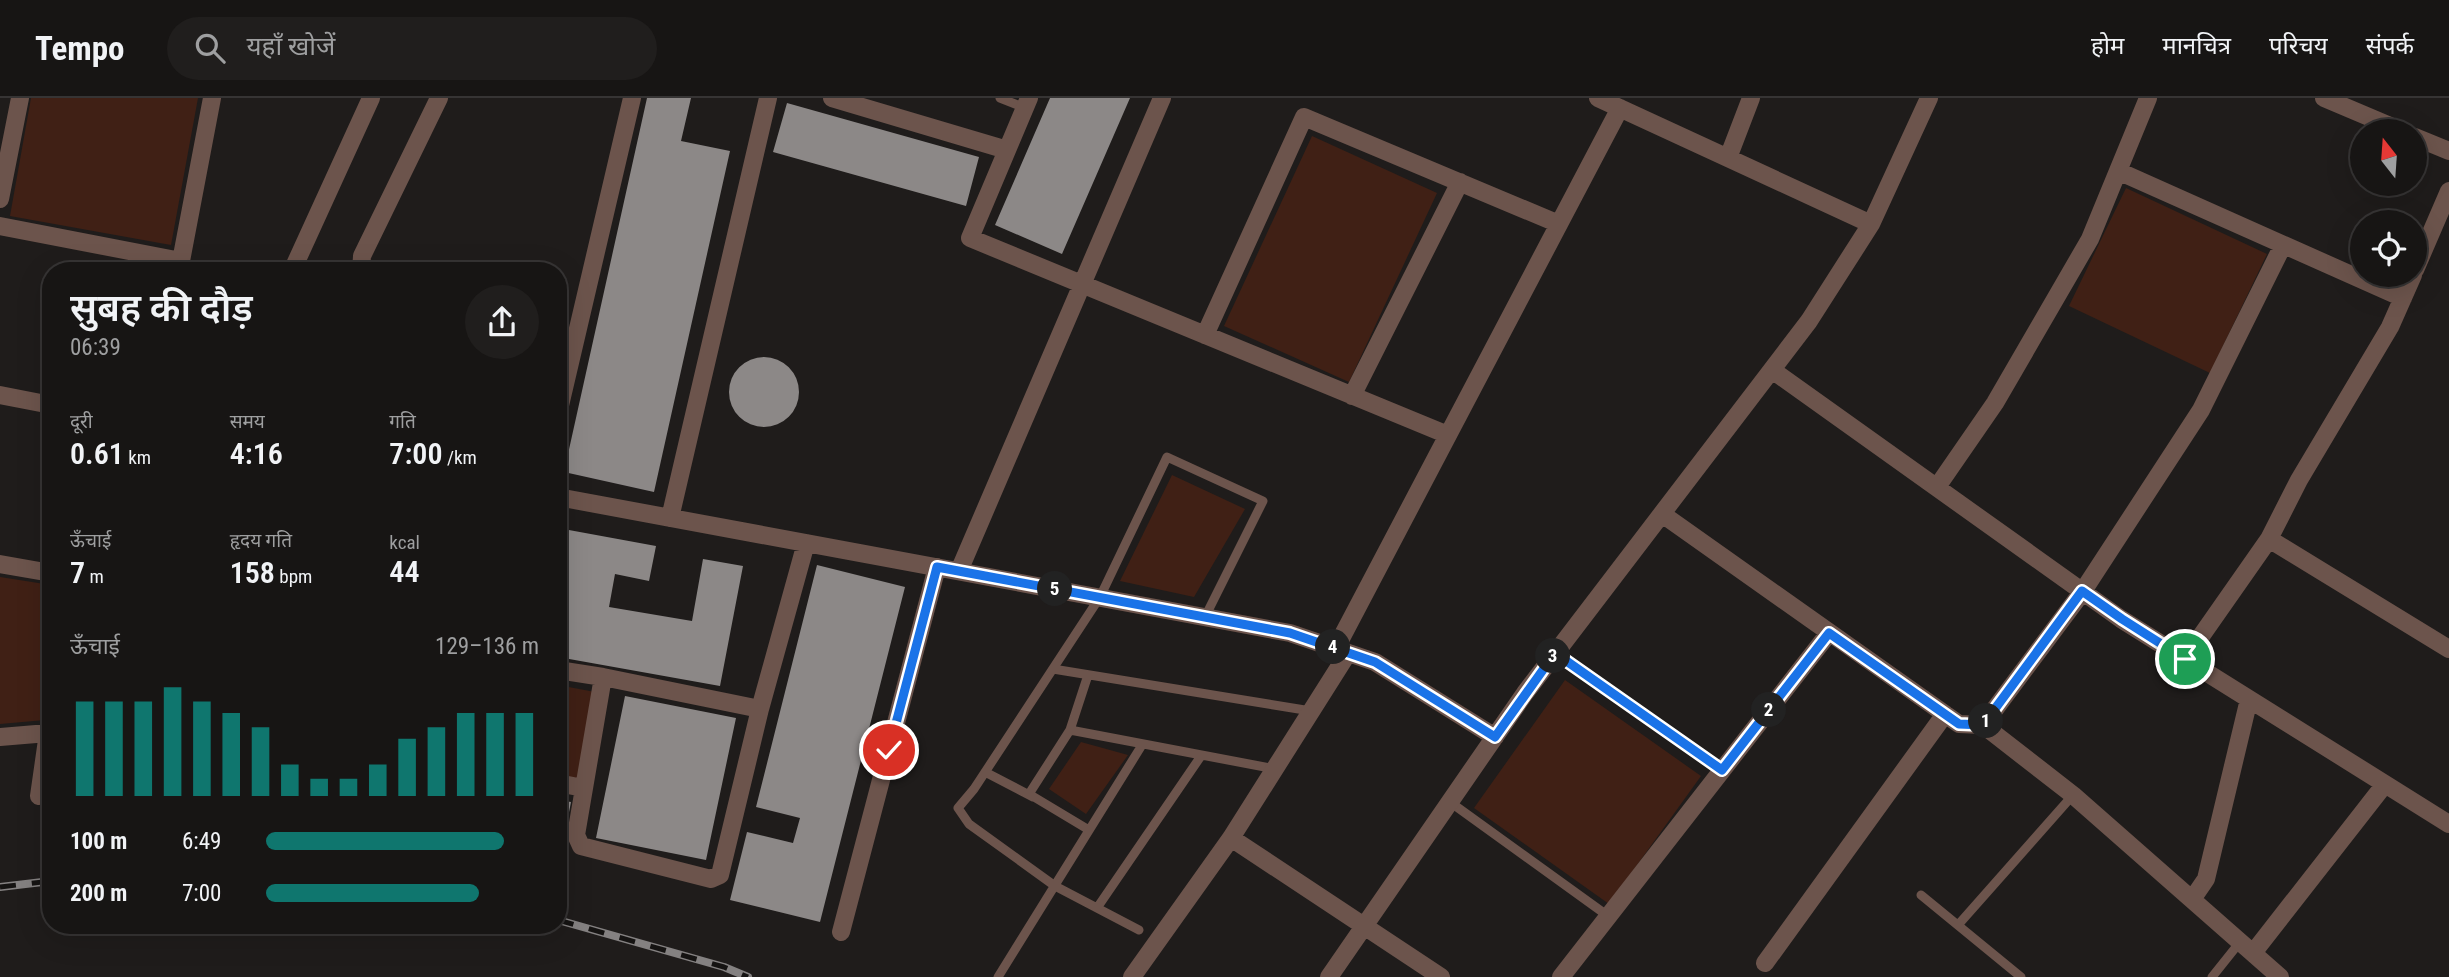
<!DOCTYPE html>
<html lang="hi">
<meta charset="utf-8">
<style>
:root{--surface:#171514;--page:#201e1d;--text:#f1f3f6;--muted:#9e9fa0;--line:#363434;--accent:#0f766e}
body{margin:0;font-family:"Roboto Condensed","Noto Sans Devanagari",sans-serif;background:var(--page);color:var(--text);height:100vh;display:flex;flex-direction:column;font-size:26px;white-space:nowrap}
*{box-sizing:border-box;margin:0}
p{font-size:23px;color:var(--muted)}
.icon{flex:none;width:38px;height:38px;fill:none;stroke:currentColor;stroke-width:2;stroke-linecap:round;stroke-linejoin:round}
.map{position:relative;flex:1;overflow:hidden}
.panel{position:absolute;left:42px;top:164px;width:525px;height:672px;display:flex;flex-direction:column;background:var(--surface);border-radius:28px;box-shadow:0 7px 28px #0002,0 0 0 2px var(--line)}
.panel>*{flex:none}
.needle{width:46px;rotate:343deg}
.buttons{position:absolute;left:2350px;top:21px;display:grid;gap:14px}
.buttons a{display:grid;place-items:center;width:77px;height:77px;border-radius:50%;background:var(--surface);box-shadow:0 7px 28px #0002,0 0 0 2px var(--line);font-size:35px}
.pin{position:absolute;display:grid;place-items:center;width:60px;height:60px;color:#fff;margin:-30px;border:4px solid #fff;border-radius:50%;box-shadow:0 2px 7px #0007}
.km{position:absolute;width:35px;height:35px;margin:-18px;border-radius:50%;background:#222;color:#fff;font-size:19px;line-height:35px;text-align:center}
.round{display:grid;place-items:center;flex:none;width:74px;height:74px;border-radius:37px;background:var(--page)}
.overview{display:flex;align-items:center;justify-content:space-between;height:119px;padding:0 28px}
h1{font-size:38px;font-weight:600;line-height:52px}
.metrics{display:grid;grid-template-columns:repeat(3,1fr);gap:10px;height:119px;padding:7px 28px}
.metrics div{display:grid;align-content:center}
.metrics b{font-size:30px;font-weight:600}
.metrics small{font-size:19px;font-weight:400}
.metrics p{font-size:19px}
.chart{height:196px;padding:14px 28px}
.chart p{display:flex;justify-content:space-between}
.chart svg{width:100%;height:126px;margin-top:7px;stroke:var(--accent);stroke-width:6}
ul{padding:0 28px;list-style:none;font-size:23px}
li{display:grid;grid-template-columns:112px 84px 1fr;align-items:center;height:52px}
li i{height:18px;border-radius:9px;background:var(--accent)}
header{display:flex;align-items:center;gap:42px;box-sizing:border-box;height:98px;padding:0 35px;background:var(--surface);border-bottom:2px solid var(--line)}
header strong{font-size:33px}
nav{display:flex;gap:38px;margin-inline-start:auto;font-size:24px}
.search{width:490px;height:63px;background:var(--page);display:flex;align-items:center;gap:18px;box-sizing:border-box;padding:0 24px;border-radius:38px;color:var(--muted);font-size:26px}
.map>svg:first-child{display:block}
.green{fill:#402015}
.building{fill:#8c8887}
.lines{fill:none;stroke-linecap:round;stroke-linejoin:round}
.lane{stroke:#6c544c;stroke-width:9}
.street{stroke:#6c544c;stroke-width:18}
.rail-casing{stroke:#848181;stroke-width:8}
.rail{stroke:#151312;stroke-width:5;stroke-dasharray:16;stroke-linecap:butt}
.route-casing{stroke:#fff;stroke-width:14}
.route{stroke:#1a73e8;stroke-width:9}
</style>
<header>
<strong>Tempo</strong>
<div class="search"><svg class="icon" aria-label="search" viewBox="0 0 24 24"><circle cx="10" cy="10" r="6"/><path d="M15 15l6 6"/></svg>यहाँ खोजें</div>
<nav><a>होम</a><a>मानचित्र</a><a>परिचय</a><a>संपर्क</a></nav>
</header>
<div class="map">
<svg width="2449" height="879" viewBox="0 0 2449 879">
<rect width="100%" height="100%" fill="#1f1c1b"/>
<!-- green -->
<path class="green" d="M 31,0 L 198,0 L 171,147 L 10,118 Z
M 1312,38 L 1437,95 L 1349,284 L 1224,228 Z
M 2126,90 L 2267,156 L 2210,275 L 2069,208 Z
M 1172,377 L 1245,411 L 1194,499 L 1120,483 Z
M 0,479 L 51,487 L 51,587 L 45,622 L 0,626 Z
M 1565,582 L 1701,678 L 1609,806 L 1474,710 Z
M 558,587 L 595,594 L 579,681 L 558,678 Z
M 1081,644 L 1128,657 L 1086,716 L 1049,691 Z"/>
<!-- building -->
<path class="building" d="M 647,0 L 691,0 L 681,43 L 730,53 L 654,394 L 564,374 Z
M 1050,0 L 1130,0 L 1062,156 L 995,127 Z
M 787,5 L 979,59 L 966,108 L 773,54 Z
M729 294a35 35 0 1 1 70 0a35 35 0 1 1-70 0Z
M 558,430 L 656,448 L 649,483 L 615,476 L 609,509 L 692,523 L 703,461 L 743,468 L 720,588 L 558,559 Z
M 817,467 L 905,489 L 820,824 L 730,802 L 747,734 L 793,745 L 800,720 L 756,709 Z
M 625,598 L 736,620 L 706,762 L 596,740 Z
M 558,702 L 571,704 L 562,750 L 558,750 Z"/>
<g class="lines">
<!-- lane -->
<path class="lane" d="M 1000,0 L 1025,10
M 1555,555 L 1722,672
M 1053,571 L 1311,613
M 1088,577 L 1070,632 L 1029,696 L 1089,732
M 1070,632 L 1275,671
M 985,674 L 1033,699
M 1450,704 L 1608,818
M 1921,797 L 2021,879
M 1097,810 L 1201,658
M 1958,827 L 2073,697
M 1139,832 L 1055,788 L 969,726 L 958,710 L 974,691 L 1100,499 L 1167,359 L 1263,403 L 1205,519
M 998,879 L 1142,647
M 2212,879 L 2240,844"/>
<!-- street -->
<path class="street" d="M 832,0 L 1007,52
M 1029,0 L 970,140 L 1448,337
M 1598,0 L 1871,126
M 2324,0 L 2402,33
M 2415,39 L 2449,53
M 1728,60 L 1751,0
M 2118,73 L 2403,200
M 0,101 L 20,0
M 0,128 L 181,163 L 212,0
M 2415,172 L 2449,93
M 292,173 L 371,0
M 361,173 L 362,158 L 439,0
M 1205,237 L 1304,19 L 1559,126
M 1772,272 L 2121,521 L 2449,726
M 0,297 L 51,307
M 1352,298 L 1460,84
M 558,316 L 632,0
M 1937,389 L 1995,305 L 2090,141 L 2148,0
M 558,399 L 1290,535 L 1375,564 L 1495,639
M 1662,416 L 1959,626 L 1983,627 L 2073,697 L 2280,879
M 670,420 L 768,0
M 2269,441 L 2449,551
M 0,466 L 51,475
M 959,473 L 1162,0
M 1336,550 L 1620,10
M 2185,561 L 2269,441 L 2299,382 L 2390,229 L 2413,177
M 558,572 L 603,579 L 760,611
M 603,579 L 576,737 L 581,748 L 711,781 L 720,777 L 760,611 L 806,445
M 1983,627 L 2083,493 L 2201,312 L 2283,147
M 0,639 L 48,635 L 51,622
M 558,685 L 583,690
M 39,698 L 48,635
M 1231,740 L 1441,879
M 2193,800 L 2206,781 L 2249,601
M 841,834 L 937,469
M 2253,855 L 2385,686
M 1765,865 L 1945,616
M 1132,879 L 1231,740 L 1348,555
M 1329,879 L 1525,595 L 1809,223 L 1871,126 L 1929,0
M 1561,879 L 1829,535"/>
<defs>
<path id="rail" d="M 0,789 L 51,783
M 558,822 L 724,869 L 748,879"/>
</defs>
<!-- rail casing -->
<use href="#rail" class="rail-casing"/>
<!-- rail -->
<use href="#rail" class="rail"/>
</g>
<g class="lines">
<defs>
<path id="route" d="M 889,652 L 937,469 L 1290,535 L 1375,564 L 1495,639 L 1555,555 L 1722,672 L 1829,535 L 1959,626 L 1983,627 L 2082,493 L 2122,521 L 2185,561"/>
</defs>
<!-- route casing -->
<use href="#route" class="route-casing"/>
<!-- route -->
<use href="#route" class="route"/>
</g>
</svg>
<div class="buttons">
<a><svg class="needle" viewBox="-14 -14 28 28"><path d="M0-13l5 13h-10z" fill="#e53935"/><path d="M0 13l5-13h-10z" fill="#9e9fa0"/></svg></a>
<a><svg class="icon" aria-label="locate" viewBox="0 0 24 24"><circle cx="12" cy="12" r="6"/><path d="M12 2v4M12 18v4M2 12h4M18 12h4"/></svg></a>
</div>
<div class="pin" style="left:2185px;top:561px;background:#1e9e55"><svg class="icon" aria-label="arrive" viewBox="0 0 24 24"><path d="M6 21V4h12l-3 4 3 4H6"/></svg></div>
<div class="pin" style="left:889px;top:652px;background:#d93025"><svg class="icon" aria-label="check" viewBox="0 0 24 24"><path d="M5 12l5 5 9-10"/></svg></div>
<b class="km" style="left:1986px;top:623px">1</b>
<b class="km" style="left:1769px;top:612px">2</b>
<b class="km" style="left:1553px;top:558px">3</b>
<b class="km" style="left:1333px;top:549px">4</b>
<b class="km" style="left:1055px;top:491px">5</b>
<section class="panel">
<div class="overview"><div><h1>सुबह की दौड़</h1><p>06:39</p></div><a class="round"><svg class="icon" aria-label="share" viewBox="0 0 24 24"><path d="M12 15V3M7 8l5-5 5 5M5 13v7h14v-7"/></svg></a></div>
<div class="metrics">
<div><p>दूरी</p><b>0.61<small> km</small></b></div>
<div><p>समय</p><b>4:16</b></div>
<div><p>गति</p><b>7:00<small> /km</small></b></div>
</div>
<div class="metrics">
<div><p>ऊँचाई</p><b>7<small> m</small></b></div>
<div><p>हृदय गति</p><b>158<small> bpm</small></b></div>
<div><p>kcal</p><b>44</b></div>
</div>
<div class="chart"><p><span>ऊँचाई</span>129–136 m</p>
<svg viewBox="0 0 160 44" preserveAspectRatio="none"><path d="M5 44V11M15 44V11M25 44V11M35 44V6M45 44V11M55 44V15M65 44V20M75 44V33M85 44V38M95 44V38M105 44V33M115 44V24M125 44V20M135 44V15M145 44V15M155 44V15"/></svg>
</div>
<ul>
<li><b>100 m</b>6:49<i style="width:87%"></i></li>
<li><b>200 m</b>7:00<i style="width:78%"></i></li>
</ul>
</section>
</div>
